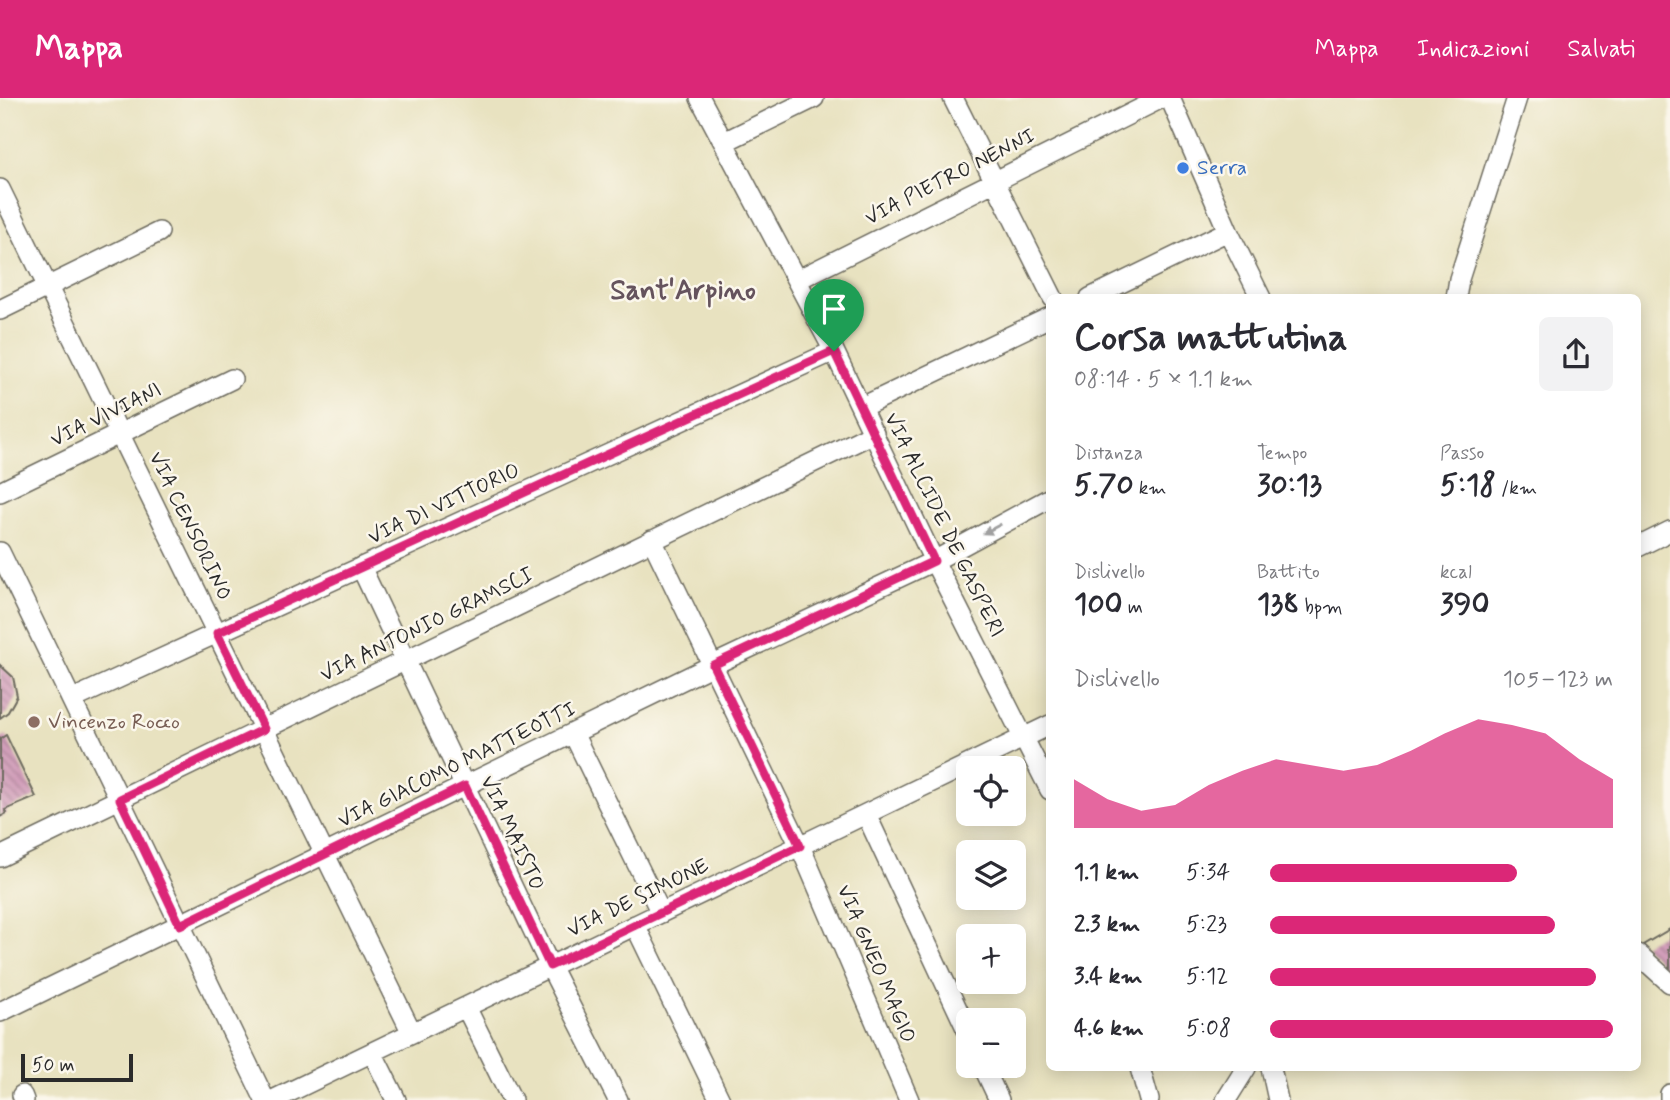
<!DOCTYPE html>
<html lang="it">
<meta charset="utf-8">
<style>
:root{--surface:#fff;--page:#f2f2f3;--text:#2b2b33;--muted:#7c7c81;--accent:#db2777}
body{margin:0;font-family:Mynerve,sans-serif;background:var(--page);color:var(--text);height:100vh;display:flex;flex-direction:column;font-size:26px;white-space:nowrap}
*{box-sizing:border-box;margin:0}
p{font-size:23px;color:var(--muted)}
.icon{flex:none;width:38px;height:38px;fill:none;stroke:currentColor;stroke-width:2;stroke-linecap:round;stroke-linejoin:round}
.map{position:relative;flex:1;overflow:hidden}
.panel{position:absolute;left:1046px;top:196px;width:595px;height:777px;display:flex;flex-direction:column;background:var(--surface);border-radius:10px;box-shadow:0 4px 18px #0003}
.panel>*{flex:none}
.tools{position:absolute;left:956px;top:658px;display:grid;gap:14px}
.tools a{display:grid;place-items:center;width:70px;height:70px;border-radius:10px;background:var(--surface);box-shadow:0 4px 18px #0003;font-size:35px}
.scale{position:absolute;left:21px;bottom:18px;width:112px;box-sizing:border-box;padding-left:7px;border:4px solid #2b2b2b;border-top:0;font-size:19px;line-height:24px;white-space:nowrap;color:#2b2b2b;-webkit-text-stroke:5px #fbf7ec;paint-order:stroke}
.pin{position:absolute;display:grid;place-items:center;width:60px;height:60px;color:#fff;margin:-72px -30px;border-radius:50% 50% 50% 0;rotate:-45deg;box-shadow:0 0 7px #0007}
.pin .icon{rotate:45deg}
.round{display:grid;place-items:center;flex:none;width:74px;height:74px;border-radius:10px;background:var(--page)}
.summary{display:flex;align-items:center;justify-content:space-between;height:119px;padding:0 28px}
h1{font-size:38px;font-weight:700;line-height:52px}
.metrics{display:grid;grid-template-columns:repeat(3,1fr);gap:10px;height:119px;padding:7px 28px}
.metrics div{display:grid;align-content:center}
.metrics b{font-size:30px;font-weight:700}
.metrics small{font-size:19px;font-weight:400}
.metrics p{font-size:19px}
.chart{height:196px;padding:14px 28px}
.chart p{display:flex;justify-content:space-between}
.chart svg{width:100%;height:126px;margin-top:7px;fill:var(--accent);opacity:.7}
ul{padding:0 28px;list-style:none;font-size:23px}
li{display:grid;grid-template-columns:112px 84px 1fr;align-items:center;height:52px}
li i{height:18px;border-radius:9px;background:var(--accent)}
header{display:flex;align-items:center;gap:42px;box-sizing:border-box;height:98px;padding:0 35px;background:var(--accent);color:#fff}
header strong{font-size:33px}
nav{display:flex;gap:38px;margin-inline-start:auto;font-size:24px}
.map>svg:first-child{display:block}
.building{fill:url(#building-back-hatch)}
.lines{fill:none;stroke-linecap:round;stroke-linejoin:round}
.minor-casing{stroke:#6d6b5f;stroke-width:22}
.minor{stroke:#fff;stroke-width:19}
.oneway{fill:#a0a0a0}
.route-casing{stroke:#fff;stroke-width:14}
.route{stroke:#db2777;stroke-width:9}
.shop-dot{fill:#3f7fe0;stroke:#fbf7ec;stroke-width:2.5}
.education-dot{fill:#8d6e63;stroke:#fbf7ec;stroke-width:2.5}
.labels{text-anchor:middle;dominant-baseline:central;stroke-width:5;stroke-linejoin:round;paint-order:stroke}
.shop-label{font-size:21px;fill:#366cbe;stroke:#fbf7ec;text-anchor:start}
.street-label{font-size:21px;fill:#2b2b2b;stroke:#fbf7ec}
.education-label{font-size:21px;fill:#785e54;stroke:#fbf7ec;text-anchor:start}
.district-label{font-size:28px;font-weight:bold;fill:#65535d;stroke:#fbf7ec}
</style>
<header>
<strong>Mappa</strong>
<nav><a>Mappa</a><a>Indicazioni</a><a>Salvati</a></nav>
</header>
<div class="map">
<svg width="1670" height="1002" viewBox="0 0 1670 1002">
<defs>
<pattern id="building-back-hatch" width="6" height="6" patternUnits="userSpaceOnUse" patternTransform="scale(1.75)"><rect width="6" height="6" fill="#d29eba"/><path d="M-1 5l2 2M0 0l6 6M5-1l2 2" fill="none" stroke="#ab8197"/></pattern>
</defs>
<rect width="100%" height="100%" fill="#fbf7ec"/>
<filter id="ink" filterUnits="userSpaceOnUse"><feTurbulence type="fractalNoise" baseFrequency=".0143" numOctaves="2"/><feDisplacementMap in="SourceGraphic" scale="14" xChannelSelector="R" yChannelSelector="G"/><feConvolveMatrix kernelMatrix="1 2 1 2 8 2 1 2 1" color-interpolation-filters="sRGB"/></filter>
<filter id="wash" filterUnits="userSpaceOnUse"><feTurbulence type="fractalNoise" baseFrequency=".00686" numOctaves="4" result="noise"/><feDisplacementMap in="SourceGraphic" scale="28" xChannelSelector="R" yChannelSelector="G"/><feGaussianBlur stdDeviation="1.57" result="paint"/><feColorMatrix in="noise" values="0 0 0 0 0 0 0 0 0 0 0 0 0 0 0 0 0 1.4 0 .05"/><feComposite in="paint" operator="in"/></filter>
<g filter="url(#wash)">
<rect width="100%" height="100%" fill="#e8e2c0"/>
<g id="blocks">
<!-- building -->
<path class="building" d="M 0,567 L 13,579 L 17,598 L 8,614 L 0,620 Z
M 6,637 L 36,699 L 5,712 L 7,715 L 0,719 L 0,641 Z
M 1670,831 L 1670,850 L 1668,852 L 1670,855 L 1670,875 L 1643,847 Z"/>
</g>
</g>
<g filter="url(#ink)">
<use href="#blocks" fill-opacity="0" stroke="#6d6b5f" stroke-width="2"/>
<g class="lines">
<defs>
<path id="minor" d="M 700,0 L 834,253 L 934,463 L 1050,692
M 953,0 L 1053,200
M 1170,0 L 1228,133 L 1261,200
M 724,44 L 814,0
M 0,91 L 412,935
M 797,182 L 1162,0
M 1090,200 L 1228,133
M 1456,200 L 1459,181 L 1517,0
M 0,212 L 159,134
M 862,309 L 1050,219
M 0,394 L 232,281
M 652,442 L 800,748 L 909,1002
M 1638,449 L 1670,433
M 0,454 L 265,1002
M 361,469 L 550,868 L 618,1002
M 73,601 L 834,253
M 573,635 L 661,815
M 866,716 L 968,934
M 0,759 L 874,335
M 635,827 L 720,1002
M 1638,856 L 1670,885
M 466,909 L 512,1002
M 0,914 L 713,567 L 934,463 L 1050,400
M 372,954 L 396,1002
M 983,968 L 999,1002
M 1140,970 L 1149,1002
M 1271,970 L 1278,1002
M 22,997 L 24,1002
M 273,1002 L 1050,627
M 1226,1002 L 1246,970
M 1670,1002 L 1670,996"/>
</defs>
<!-- minor casing -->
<use href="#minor" class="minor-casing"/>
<!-- minor -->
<use href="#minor" class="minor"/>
</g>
<!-- one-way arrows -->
<defs><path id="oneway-solid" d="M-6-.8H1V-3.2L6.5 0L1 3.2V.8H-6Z" transform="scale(1.75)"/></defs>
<use class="oneway" href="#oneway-solid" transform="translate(992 431) rotate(152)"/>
</g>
<g class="lines" filter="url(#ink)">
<defs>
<path id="route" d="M 834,253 L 934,463 L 713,567 L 800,748 L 550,868 L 465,688 L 180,827 L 120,701 L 264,631 L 217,535 Z"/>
</defs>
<!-- route casing -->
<use href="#route" class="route-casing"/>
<!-- route -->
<use href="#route" class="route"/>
</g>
<!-- markers -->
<circle class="shop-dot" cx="1183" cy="70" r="7"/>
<circle class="education-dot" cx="34" cy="624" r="7"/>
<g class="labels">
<!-- shop labels -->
<g class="shop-label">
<text x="1197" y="70">Serra</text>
</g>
<!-- street labels -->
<g class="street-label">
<text transform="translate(950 79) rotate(-27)">VIA PIETRO NENNI</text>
<text transform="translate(106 317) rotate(-26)">VIA VIVIANI</text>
<text transform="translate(444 406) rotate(-25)">VIA DI VITTORIO</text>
<text transform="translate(944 427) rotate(64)">VIA ALCIDE DE GASPERI</text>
<text transform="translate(190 428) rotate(64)">VIA CENSORINO</text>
<text transform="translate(427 527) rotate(-26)">VIA ANTONIO GRAMSCI</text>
<text transform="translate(457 667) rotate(-26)">VIA GIACOMO MATTEOTTI</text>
<text transform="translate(512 735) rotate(65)">VIA MAISTO</text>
<text transform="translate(638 800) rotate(-26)">VIA DE SIMONE</text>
<text transform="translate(876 866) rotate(67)">VIA GNEO MAGIO</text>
</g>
<!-- education labels -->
<g class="education-label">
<text x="48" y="624">Vincenzo Rocco</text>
</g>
<!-- district labels -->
<g class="district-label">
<text x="683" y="193">Sant'Arpino</text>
</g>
</g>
</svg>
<div class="tools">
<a><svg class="icon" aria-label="locate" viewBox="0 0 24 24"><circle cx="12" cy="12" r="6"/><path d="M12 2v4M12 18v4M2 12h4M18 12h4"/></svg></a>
<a><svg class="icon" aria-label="layers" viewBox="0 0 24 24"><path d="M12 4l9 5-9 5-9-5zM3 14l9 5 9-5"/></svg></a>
<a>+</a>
<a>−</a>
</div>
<div class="scale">50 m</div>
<div class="pin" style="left:834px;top:253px;background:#1e9e55"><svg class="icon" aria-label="arrive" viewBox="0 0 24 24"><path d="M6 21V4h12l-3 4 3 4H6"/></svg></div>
<section class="panel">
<div class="summary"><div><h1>Corsa mattutina</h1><p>08:14 · 5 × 1.1 km</p></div><a class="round"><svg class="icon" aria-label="share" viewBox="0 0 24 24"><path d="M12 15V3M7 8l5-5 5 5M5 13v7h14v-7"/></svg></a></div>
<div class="metrics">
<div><p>Distanza</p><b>5.70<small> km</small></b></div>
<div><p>Tempo</p><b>30:13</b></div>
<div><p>Passo</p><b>5:18<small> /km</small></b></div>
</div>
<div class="metrics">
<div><p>Dislivello</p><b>100<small> m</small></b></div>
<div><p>Battito</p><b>138<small> bpm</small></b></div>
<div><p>kcal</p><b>390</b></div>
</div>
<div class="chart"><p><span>Dislivello</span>105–123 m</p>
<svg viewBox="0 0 160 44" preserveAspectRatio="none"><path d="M0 44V27L10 34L20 38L30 36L40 29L50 24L60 20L70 22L80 24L90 22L100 17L110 11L120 6L130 8L140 11L150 20L160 27V44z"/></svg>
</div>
<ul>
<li><b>1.1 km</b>5:34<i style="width:72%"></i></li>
<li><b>2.3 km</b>5:23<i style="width:83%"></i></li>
<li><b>3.4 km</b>5:12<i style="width:95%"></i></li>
<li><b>4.6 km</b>5:08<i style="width:100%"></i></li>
</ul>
</section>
</div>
